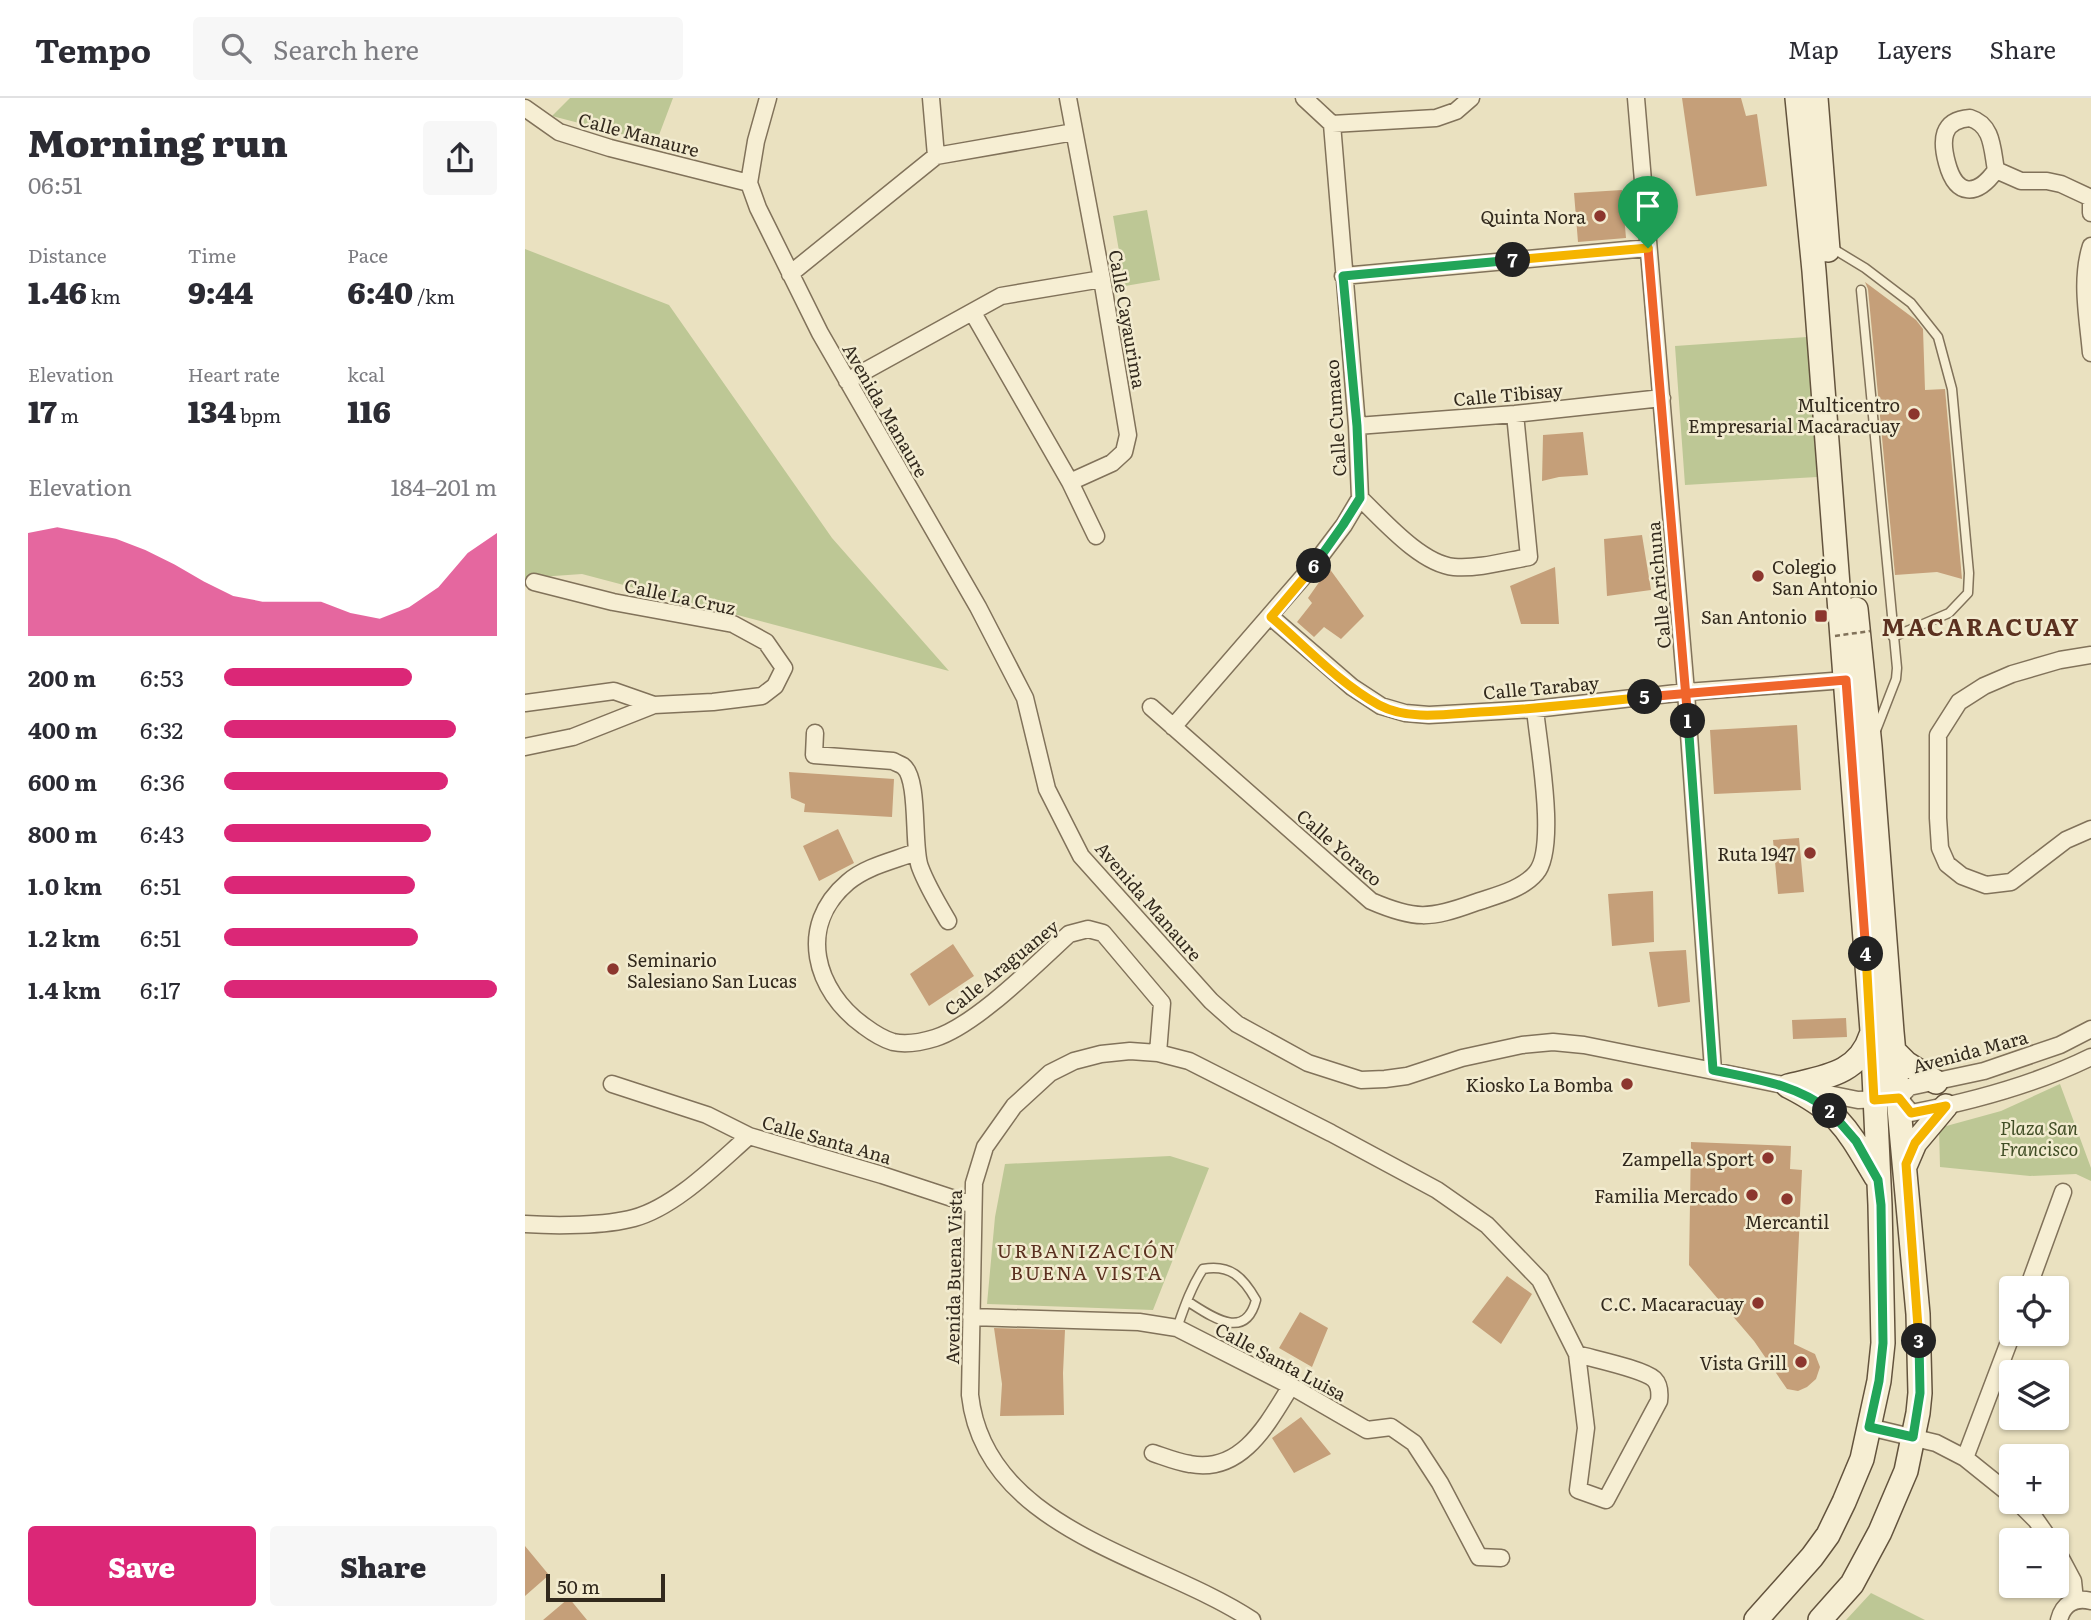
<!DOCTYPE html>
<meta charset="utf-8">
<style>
:root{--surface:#fff;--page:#f7f7f7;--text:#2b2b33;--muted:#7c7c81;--line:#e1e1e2;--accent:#db2777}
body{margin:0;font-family:Literata,serif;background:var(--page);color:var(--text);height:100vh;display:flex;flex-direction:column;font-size:26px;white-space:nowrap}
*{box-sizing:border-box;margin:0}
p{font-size:23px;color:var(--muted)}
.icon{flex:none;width:38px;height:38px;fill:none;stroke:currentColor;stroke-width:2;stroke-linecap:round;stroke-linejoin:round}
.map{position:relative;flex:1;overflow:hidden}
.details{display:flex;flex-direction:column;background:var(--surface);width:525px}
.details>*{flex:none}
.tools{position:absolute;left:1474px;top:1178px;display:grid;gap:14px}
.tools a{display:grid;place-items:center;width:70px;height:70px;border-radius:7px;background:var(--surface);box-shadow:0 2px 5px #0004;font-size:35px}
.scale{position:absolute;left:21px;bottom:18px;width:119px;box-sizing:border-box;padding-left:7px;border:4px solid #32291d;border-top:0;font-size:19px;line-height:24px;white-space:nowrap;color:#32291d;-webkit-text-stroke:5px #f2ebcf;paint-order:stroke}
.pin{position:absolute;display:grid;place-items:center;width:60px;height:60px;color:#fff;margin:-72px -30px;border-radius:50% 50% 50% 0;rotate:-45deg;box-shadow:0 0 7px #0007}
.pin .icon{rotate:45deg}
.km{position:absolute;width:35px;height:35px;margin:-18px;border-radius:50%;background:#222;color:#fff;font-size:19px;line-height:35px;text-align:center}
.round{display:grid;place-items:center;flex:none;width:74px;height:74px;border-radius:7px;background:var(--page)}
.overview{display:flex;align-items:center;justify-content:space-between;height:119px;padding:0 28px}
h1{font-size:38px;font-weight:800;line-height:52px}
.metrics{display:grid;grid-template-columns:repeat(3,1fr);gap:10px;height:119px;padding:7px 28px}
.metrics div{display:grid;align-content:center}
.metrics b{font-size:30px;font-weight:800}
.metrics small{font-size:19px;font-weight:400}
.metrics p{font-size:19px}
.chart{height:196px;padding:14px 28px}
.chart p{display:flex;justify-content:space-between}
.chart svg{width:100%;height:126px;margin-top:7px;fill:var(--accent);opacity:.7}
.button{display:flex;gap:14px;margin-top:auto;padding:14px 28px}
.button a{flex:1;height:80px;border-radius:7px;background:var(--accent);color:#fff;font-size:28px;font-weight:800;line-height:80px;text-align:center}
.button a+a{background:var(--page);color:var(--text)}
ul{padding:0 28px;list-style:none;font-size:23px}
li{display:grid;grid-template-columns:112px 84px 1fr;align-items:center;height:52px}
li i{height:18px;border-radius:9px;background:var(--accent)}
header{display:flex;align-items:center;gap:42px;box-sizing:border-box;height:98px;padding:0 35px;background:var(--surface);border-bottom:2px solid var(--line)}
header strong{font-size:33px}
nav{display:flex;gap:38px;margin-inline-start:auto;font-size:24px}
.search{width:490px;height:63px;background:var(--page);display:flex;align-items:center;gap:18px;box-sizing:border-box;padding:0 24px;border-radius:7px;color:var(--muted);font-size:26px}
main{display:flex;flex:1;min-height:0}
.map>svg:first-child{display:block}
.green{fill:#bdc795}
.building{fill:#c59f79}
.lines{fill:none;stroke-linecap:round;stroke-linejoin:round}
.lane-casing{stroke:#81725a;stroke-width:11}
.street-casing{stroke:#81725a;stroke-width:19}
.secondary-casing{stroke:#63533d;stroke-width:26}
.lane{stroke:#f6eed3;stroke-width:8}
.street{stroke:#f6eed3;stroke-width:16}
.secondary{stroke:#f6eed3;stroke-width:23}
.path-bridge{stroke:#81725a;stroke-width:2.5;stroke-dasharray:5 3.5;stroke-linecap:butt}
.split-1-casing{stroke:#fff;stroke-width:14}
.split-2-casing{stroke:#fff;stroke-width:14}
.split-3-casing{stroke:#fff;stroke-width:14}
.split-4-casing{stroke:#fff;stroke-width:14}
.split-5-casing{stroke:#fff;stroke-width:14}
.split-6-casing{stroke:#fff;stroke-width:14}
.split-7-casing{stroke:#fff;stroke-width:14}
.split-8-casing{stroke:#fff;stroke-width:14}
.split-1{stroke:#f0652b;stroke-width:9}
.split-2{stroke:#22a559;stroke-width:9}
.split-3{stroke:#22a559;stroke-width:9}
.split-4{stroke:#f5b400;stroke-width:9}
.split-5{stroke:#f0652b;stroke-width:9}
.split-6{stroke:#f5b400;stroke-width:9}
.split-7{stroke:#22a559;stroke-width:9}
.split-8{stroke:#f5b400;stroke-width:9}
.poi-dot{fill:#8c362e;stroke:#f2ebcf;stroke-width:2.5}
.labels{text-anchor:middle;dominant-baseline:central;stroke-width:5;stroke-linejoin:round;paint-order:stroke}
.street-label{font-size:18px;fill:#32291d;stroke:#f2ebcf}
.poi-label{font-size:18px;fill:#32291d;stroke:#f2ebcf;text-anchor:end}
.park-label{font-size:18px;font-style:italic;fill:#404d25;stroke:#f2ebcf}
.neighbourhood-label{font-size:19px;letter-spacing:2px;fill:#5b3120;stroke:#f2ebcf}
.district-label{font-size:24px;font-weight:bold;letter-spacing:2px;fill:#5b3120;stroke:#f2ebcf}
</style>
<header>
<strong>Tempo</strong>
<div class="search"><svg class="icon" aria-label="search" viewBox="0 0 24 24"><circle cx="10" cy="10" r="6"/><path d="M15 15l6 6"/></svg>Search here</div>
<nav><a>Map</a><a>Layers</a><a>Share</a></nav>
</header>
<main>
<section class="details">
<div class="overview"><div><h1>Morning run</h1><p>06:51</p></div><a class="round"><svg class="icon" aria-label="share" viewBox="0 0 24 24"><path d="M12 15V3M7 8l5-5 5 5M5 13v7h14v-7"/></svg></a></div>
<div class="metrics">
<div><p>Distance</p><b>1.46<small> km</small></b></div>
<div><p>Time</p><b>9:44</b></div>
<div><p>Pace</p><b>6:40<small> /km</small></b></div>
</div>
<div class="metrics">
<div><p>Elevation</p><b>17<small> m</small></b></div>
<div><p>Heart rate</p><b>134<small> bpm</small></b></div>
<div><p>kcal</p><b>116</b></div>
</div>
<div class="chart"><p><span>Elevation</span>184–201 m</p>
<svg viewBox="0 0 160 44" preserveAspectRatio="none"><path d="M0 44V8L10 6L20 8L30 10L40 14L50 19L60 25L70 30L80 32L90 32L100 32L110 36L120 38L130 34L140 27L150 15L160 8V44z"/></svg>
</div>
<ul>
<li><b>200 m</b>6:53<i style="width:69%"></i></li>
<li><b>400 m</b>6:32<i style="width:85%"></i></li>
<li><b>600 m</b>6:36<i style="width:82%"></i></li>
<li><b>800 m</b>6:43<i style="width:76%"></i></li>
<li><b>1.0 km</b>6:51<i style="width:70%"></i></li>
<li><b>1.2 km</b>6:51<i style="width:71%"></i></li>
<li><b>1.4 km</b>6:17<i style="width:100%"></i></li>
</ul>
<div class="button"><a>Save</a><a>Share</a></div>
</section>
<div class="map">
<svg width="1566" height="1522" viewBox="0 0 1566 1522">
<rect width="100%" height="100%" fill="#eae1c0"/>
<!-- green -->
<path class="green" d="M 45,0 L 148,0 L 131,45 L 27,18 Z
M 622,112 L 635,182 L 600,188 L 588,118 Z
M 0,151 L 144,207 L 307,440 L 424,573 L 57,476 L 0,480 Z
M 1282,239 L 1292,379 L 1160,387 L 1150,248 Z
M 1535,986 L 1566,1070 L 1566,1083 L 1551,1076 L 1505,1078 L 1415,1069 L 1414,1030 L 1476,1013 Z
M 645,1058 L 684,1070 L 628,1212 L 462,1206 L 470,1119 L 480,1066 Z
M 1346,1495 L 1400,1522 L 1321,1522 Z"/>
<!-- building -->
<path class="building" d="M 1157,0 L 1216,0 L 1221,18 L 1232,16 L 1242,88 L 1171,98 Z
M 1097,92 L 1101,140 L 1053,144 L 1049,95 Z
M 1340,184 L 1391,222 L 1398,231 L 1400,292 L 1420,291 L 1437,481 L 1412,474 L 1370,477 L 1343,191 Z
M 1058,334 L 1063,377 L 1034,379 L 1017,383 L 1018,337 Z
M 1117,437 L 1126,492 L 1082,498 L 1079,441 Z
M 1030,469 L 1034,526 L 996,526 L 985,488 Z
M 804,470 L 839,518 L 816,541 L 799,529 L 789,539 L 772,524 L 787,505 L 783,500 Z
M 1272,627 L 1276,692 L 1189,696 L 1185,632 Z
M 264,674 L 369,681 L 367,719 L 279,714 L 280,706 L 266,700 Z
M 313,731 L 329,765 L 294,783 L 278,748 Z
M 1274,740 L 1279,794 L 1253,796 L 1248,742 Z
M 1128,793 L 1129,844 L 1087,848 L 1083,796 Z
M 428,846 L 449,878 L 404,908 L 385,876 Z
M 1161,852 L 1165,904 L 1133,909 L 1124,854 Z
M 1321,920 L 1322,939 L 1268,941 L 1267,922 Z
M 1166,1044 L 1266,1048 L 1265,1071 L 1277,1072 L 1269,1246 L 1290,1256 L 1295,1269 L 1291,1281 L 1282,1289 L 1273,1293 L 1262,1291 L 1229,1243 L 1164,1167 Z
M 982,1178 L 1007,1196 L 976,1246 L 947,1224 Z
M 775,1214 L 803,1230 L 787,1269 L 754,1250 Z
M 469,1230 L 540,1232 L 538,1275 L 539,1317 L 475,1318 L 477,1286 Z
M 776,1319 L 806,1356 L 769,1375 L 747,1340 Z
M 0,1448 L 24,1477 L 0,1498 Z
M 44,1500 L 62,1522 L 18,1522 Z"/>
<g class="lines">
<defs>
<path id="lane" d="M 1307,150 L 1340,170 L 1386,205 L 1413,239 L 1427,291 L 1444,475 L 1443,495 L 1424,515 L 1368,539
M 1336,192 L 1372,570 L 1371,581 L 1350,635
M 652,1230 C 659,1210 666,1189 678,1171 C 705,1166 718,1179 731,1202 C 720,1244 686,1218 662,1203"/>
<path id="street" d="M 243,0 L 231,43 L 224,85 L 233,110 L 295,235 L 453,509 L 500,600 L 522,691 L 556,758 L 686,903 L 712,926 L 783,965 L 836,982 L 860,981 L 882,978 L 937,960 L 997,947 L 1028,944 L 1059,947 L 1333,1002 L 1360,1001
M 406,0 L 411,58
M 543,0 L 577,181 L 603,337 L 599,354 L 587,365 L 545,384
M 779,0 L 807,26
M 1111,0 L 1161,594 L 1188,972
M 0,10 L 34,34 L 85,50 L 224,85
M 1445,20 C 1468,27 1467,51 1471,72 C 1452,99 1431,99 1422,65 C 1416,43 1416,22 1445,20 Z
M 807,26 L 911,20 L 931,13 L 946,0
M 1471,72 L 1496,83 L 1522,83 L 1536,86 L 1566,100
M 1566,104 L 1566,115
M 1566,148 C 1555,182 1563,220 1566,255
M 265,176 L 411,58 L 549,34
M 818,178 L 1123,150
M 448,215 L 545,384 L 571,438
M 322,283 L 476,198 L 577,181
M 832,328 L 990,316 L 1137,300
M 835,400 C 858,422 896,466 929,469 C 953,471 981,463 1004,459 L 990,316
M 746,519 L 827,589 L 856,608 L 880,615 L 904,617 L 1010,611 L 1161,594 L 1321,582
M 1566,557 L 1535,562 L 1487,576 L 1459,588 L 1434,604 L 1413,637 L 1413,720 L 1415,750 L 1422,766 L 1437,778 L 1461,787 L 1486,784 L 1541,742 L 1566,731
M 0,605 L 89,593 L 129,607
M 626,609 L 846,803 C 890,822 905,821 949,805 C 969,798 997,792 1011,775 C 1033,750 1013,645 1010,611
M 648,629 L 791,464 L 819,427 L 835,400 L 832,328 L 807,26
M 290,635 L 289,657 L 368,663 C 371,665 375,666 378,668 C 395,681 387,749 395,769 C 402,788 413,806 423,823
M 0,649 L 48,639 L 129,607 L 188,604 L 237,598 L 250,588 L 259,570 L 241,544 L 208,526 L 88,504 L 9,484
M 391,754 C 368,763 342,768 323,784 C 271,828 290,893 339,928 C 347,934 358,941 368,944 C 381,947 397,944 410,940 C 451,927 510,867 544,836 L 563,831 L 578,835 L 637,905 L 633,955
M 87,986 L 182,1017 L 224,1038
M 1374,1000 L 1386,1015 C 1449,1003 1509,987 1566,959
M 1374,1000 L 1384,989 L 1459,973 L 1535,947 L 1566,931
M 0,1126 C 30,1128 80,1128 109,1120 C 150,1109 192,1066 224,1038 L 357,1077 L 448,1107
M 1503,1190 L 1538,1094
M 446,1219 L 614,1224 L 652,1230 L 766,1288 L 842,1332 L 866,1329 L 889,1345 L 915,1385 L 954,1459 L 976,1460
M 1344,1329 L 1411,1345 L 1440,1360 L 1486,1397
M 628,1355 C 640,1359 652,1364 665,1366 C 717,1376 743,1325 766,1288
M 1440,1360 L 1487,1236
M 1493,1404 L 1511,1422 L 1525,1442
M 1531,1451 L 1548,1483 L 1550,1502
M 727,1522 C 632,1459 460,1433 445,1297 L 449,1085 L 460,1049 L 489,1008 L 525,975 L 549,963 L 576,956 L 605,953 L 633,955 L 664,963 L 806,1035 L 912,1092 L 962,1127 L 1015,1182 L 1052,1256 L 1061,1330 L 1053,1392 L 1081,1402 L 1134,1303 C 1135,1295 1135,1287 1129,1281 C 1118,1271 1069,1261 1052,1256
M 1534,1522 C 1538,1506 1550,1499 1566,1503"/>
<path id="secondary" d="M 1291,0 L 1303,152
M 1369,953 L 1381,965 L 1411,984
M 1263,988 C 1316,1015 1322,1031 1351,1079
M 1263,988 C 1299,979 1334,976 1346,937
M 1381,1066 L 1390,1045 L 1421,1008
M 1231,1522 L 1287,1459 L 1303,1437 L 1319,1404 L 1337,1361 L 1354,1283 L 1358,1245 L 1355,1107 L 1347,933 L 1289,173 L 1272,0
M 1295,1522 L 1327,1486 L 1355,1434 L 1381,1373 L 1393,1315 L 1395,1295 L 1393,1216 L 1367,934 L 1345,648 L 1331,511"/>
</defs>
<!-- lane casing -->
<use href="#lane" class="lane-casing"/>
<!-- street casing -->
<use href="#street" class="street-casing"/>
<!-- secondary casing -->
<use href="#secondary" class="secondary-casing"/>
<!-- lane -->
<use href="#lane" class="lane"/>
<!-- street -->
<use href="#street" class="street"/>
<!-- secondary -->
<use href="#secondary" class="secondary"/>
<!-- path-bridge -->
<path class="path-bridge" d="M 1310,538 L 1345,533"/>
</g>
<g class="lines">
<defs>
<path id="split-1" d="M 1123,150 L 1163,623"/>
<path id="split-2" d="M 1163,623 L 1188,972 C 1230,981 1271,986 1305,1013"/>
<path id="split-3" d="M 1305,1013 L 1331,1043 L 1353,1082 L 1356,1107 L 1358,1245 L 1354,1283 L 1344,1329 L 1388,1339 L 1395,1295 L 1394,1243"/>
<path id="split-4" d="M 1341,856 L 1349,1002 L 1374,1000 L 1386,1015 L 1421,1008 L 1390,1045 L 1381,1066 L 1394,1243"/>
<path id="split-5" d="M 1120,599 L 1321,582 L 1341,856"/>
<path id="split-6" d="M 789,468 L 746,519 C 780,548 814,585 854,607 C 884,623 923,616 955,614 C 1010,611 1065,605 1120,599"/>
<path id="split-7" d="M 789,468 L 818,427 L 835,400 L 832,328 L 818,178 L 988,162"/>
<path id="split-8" d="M 988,162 L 1123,150"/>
</defs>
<!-- split-1 casing -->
<use href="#split-1" class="split-1-casing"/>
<!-- split-2 casing -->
<use href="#split-2" class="split-2-casing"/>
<!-- split-3 casing -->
<use href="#split-3" class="split-3-casing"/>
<!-- split-4 casing -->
<use href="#split-4" class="split-4-casing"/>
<!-- split-5 casing -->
<use href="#split-5" class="split-5-casing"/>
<!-- split-6 casing -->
<use href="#split-6" class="split-6-casing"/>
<!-- split-7 casing -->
<use href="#split-7" class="split-7-casing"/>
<!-- split-8 casing -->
<use href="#split-8" class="split-8-casing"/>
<!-- split-1 -->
<use href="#split-1" class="split-1"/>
<!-- split-2 -->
<use href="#split-2" class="split-2"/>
<!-- split-3 -->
<use href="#split-3" class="split-3"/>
<!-- split-4 -->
<use href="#split-4" class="split-4"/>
<!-- split-5 -->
<use href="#split-5" class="split-5"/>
<!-- split-6 -->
<use href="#split-6" class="split-6"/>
<!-- split-7 -->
<use href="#split-7" class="split-7"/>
<!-- split-8 -->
<use href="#split-8" class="split-8"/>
</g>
<!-- markers -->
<g class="poi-dot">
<circle cx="1075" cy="118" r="7"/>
<circle cx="1389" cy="316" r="7"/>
<circle cx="1233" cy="478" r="7"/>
<rect x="1289" y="511" width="14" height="14" rx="3.5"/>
<circle cx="1285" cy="755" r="7"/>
<circle cx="88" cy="871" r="7"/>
<circle cx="1102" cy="986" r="7"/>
<circle cx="1243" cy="1060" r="7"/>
<circle cx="1227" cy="1097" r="7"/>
<circle cx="1262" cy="1101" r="7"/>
<circle cx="1233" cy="1205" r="7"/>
<circle cx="1276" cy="1264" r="7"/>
</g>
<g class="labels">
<!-- street labels -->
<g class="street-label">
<text transform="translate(114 36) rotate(15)">Calle Manaure</text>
<text transform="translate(603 221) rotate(80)">Calle Cayaurima</text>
<text transform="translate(983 296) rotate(-5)">Calle Tibisay</text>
<text transform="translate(361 312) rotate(60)">Avenida Manaure</text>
<text transform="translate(810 320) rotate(-94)">Calle Cumaco</text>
<text transform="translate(1133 487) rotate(-95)">Calle Arichuna</text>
<text transform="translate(155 498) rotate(12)">Calle La Cruz</text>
<text transform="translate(1016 589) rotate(-5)">Calle Tarabay</text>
<text transform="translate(815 749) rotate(41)">Calle Yoraco</text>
<text transform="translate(624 803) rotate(49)">Avenida Manaure</text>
<text transform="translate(476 869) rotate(-39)">Calle Araguaney</text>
<text transform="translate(1445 953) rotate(-15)">Avenida Mara</text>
<text transform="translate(302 1041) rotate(16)">Calle Santa Ana</text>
<text transform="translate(428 1179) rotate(-89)">Avenida Buena Vista</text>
<text transform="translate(756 1263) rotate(28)">Calle Santa Luisa</text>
</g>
<!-- poi labels -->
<g class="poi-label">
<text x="1061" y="118">Quinta Nora</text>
<text x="1375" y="306">Multicentro<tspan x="1375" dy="21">Empresarial Macaracuay</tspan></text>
<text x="1247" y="468" text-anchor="start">Colegio<tspan x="1247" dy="21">San Antonio</tspan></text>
<text x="1282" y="518">San Antonio</text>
<text x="1271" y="755">Ruta 1947</text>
<text x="102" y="861" text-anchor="start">Seminario<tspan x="102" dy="21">Salesiano San Lucas</tspan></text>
<text x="1088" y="986">Kiosko La Bomba</text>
<text x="1229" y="1060">Zampella Sport</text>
<text x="1213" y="1097">Familia Mercado</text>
<text x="1262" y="1123" text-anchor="middle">Mercantil</text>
<text x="1219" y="1205">C.C. Macaracuay</text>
<text x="1262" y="1264">Vista Grill</text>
</g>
<!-- park labels -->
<g class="park-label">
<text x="1514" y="1029">Plaza San<tspan x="1514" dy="21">Francisco</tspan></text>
</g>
<!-- neighbourhood labels -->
<g class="neighbourhood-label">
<text x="562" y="1152">URBANIZACIÓN<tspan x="562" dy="22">BUENA VISTA</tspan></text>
</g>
<!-- district labels -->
<g class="district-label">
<text x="1456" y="527">MACARACUAY</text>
</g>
</g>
</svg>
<div class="tools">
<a><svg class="icon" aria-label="locate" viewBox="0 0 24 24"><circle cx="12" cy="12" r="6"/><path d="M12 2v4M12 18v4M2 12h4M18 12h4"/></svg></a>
<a><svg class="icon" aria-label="layers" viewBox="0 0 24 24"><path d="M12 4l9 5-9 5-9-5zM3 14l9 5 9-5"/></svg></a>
<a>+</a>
<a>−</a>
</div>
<div class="scale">50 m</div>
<div class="pin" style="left:1123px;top:150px;background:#1e9e55"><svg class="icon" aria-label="arrive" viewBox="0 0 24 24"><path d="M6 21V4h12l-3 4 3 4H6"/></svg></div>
<b class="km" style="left:1163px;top:623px">1</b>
<b class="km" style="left:1305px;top:1013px">2</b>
<b class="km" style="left:1394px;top:1243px">3</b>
<b class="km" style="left:1341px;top:856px">4</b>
<b class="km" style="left:1120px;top:599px">5</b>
<b class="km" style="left:789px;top:468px">6</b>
<b class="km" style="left:988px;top:162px">7</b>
</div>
</main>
